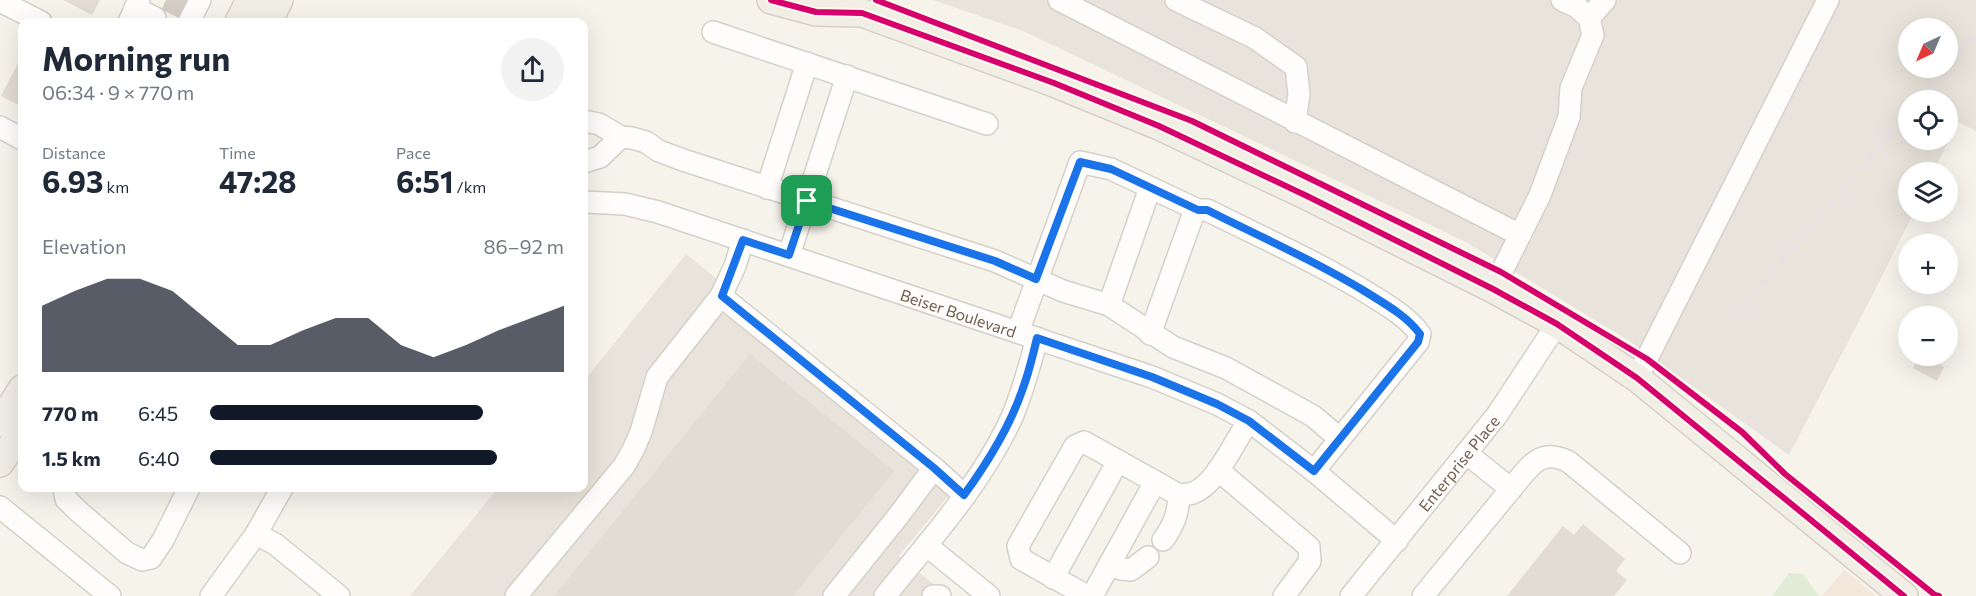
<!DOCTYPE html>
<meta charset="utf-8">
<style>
:root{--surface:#fff;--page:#f2f2f3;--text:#1f2937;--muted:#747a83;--accent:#111827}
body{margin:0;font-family:Commissioner,sans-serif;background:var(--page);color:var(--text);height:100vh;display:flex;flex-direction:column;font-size:22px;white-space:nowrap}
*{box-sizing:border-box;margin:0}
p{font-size:20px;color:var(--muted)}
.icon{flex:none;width:33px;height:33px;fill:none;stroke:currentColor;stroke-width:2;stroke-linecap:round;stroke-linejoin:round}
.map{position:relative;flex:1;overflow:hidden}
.panel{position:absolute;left:18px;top:18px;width:570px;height:474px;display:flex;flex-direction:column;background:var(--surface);border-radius:12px;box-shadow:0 6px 24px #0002}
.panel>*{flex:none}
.needle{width:39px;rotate:224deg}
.controls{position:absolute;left:1898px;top:18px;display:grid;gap:12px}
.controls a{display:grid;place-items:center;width:60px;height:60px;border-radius:50%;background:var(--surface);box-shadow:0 6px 24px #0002;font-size:30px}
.pin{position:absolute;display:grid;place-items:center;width:51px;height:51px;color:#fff;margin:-26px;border-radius:12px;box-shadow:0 3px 9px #0006}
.round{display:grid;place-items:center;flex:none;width:63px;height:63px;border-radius:32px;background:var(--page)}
.head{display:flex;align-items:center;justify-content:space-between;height:102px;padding:0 24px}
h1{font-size:33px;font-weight:700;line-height:45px}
.figures{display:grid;grid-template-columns:repeat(3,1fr);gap:9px;height:102px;padding:6px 24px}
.figures div{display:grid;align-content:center}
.figures b{font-size:30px;font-weight:700}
.figures small{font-size:16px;font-weight:400}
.figures p{font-size:16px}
.chart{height:168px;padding:12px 24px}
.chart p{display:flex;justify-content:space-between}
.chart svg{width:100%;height:108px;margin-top:6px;fill:var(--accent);opacity:.7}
ul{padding:0 24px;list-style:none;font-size:20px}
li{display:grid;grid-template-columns:96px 72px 1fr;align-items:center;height:45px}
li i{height:15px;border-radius:8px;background:var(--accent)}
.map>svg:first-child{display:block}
.commercial{fill:#f3e7dc}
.industrial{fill:#e8e4db;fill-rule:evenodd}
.green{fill:#e0ecd6}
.building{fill:#e2dcd2}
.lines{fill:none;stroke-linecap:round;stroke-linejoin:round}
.minor-tunnel{stroke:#d5cec4;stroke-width:21;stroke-dasharray:21 10;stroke-linecap:butt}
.minor-casing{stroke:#d5d0c9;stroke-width:24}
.major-casing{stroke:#d5cfc7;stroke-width:30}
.minor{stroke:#fefdfc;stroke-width:21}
.major{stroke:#f1eee6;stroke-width:27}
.rail{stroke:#e5e2e4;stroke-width:4.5;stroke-dasharray:9 6;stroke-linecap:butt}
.cycleway-casing{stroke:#fef9ec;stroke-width:10}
.cycleway{stroke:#d6006c;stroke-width:6}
.route-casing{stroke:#fff;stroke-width:12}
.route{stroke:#1a73e8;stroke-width:8}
.labels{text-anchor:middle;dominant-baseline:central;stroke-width:4.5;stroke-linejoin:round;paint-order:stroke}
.street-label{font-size:16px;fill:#725f4d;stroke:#fef9ec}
</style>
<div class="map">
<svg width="1976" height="596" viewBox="0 0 1976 596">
<rect width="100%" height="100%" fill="#f6f3eb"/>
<!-- commercial -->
<path class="commercial" d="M 1844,570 L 1876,596 L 1822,596 Z"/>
<!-- industrial -->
<path class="industrial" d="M 933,0 L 1976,0 L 1976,131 L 1958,122 L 1933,172 L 1908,172 L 1908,212 L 1914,212 L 1872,296 L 1789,455 L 1628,340 L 1466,242 L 1023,31 ZM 1908,28 L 1947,28 L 1947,68 L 1908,68 ZM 1908,100 L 1947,100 L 1947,140 L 1908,140 Z
M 686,254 L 963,478 L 899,556 L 948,596 L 410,596 L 498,488 L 584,488 L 584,381 Z"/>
<!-- green -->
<path class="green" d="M 1789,573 L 1803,574 L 1819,596 L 1772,596 Z"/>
<!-- building -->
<path class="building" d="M 63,0 L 100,0 L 92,15 Z
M 22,55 L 22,107 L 1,96 Z
M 750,354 L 894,471 L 793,596 L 554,596 Z
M 1919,356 L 1940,356 L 1937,362 L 1944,367 L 1937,381 L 1913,368 Z
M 1583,524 L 1625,559 L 1616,571 L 1627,580 L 1614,596 L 1507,596 L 1563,526 L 1574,535 Z"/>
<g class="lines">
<!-- minor-tunnel -->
<path class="minor-tunnel" d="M 166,0 L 185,9"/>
<defs>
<g id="minor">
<path d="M 1059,0 L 1520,235"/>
<path d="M 1176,0 L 1255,38 L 1296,67 L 1299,94 L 1295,122"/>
<path d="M 0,1 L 41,22"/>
<path d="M 135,8 L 155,18"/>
<path d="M 1589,18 L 1605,0"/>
<path d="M 129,22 L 139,0"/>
<path d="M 189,22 L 200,0"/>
<path d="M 713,32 L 987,124"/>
<path d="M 584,121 L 599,124 L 621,137 L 632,138 L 646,142 L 659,151 L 683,160 L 995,261 L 1063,291 L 1109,305 L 1173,347 L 1226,368 L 1313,416 L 1339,438"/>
<path d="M 0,127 L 22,139"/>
<path d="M 584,162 L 600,157 L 621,137"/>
<path d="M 767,188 L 807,63"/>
<path id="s1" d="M 584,202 L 625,204 L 658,212 L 1152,377 L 1217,404 L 1249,421 L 1314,471 L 1397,541"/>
<path d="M 789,255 L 847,76"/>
<path d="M 1493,289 L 1540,195 L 1569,117 L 1571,88 L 1593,35 L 1589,18 L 1577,7 L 1562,0"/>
<path d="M 721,296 L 735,266 L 743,240"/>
<path d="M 1109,305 L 1150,188"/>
<path d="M 1018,332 L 1080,162 L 1111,169 L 1198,210"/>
<path d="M 1150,334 L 1193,215 L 1198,210 L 1207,210 C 1261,237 1315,261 1366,292 C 1385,304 1407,316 1420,334 L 1418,342 L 1314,471"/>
<path d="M 1637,378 L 1828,0"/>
<path d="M 934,468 L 964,495"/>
<path d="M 1218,470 L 1309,547 L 1310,561 L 1284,596"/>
<path d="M 64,488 L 66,499 L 78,511 L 127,553 L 142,560 L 151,558 L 163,540 L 189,488"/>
<path d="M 1511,489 C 1528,469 1539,446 1569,462 L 1680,553"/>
<path d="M 0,507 L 110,596"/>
<path d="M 256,534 L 275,544 L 339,596"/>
<path d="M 1163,540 C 1174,525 1178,514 1179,495"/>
<path d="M 926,545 L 989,596"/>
<path d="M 1110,563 L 1121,569 L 1131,570 L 1148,557"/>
<path d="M 1053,578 L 1118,461"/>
<path d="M 211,596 L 256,534 L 282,488"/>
<path d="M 516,596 L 624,466 L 633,450 L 641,432 L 657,377 L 721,296 L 934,468 L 899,515 L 834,596"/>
<path d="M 885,596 C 930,540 982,483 1012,417 C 1023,391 1030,365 1037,338"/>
<path d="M 933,596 L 940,596"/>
<path d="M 1087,596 L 1021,559 L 1018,546 L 1075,446 L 1084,442 L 1179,495 C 1183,495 1189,494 1193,493 C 1217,484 1234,441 1249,421"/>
<path d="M 1092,596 L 1155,482"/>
<path id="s2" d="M 1351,596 L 1497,415 L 1557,324"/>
<path d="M 1423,596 L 1511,489 L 1466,453"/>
</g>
<path id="major" d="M 771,0 L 816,12 L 858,13
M 836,0 L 862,13 L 1054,83 L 1159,126 L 1307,196 L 1493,289 L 1557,324 L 1637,378 L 1904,596
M 239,22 L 250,0
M 268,22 L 279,0
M 0,423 L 22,389
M 0,463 L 22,430"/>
</defs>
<!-- minor casing -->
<use href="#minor" class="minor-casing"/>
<!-- major casing -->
<use href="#major" class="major-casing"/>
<!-- minor -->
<use href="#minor" class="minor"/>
<!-- major -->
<use href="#major" class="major"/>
<!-- rail -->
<path class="rail" d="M 1947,66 L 1976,31
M 1918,100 L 1946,68
M 1741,308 L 1908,113"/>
<defs>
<path id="cycleway" d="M 771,0 L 816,12 L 862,13 L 1054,83 L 1159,126 L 1307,196 L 1493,289 L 1557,324 L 1637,378 L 1904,596
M 876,0 L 1192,121 L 1501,272 L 1647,359 L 1742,432 L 1785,474 L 1935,595 L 1939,596"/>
</defs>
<!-- cycleway casing -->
<use href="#cycleway" class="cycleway-casing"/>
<!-- cycleway -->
<use href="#cycleway" class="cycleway"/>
</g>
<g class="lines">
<defs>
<path id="route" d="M 1080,162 L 1111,169 L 1198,210 L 1207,210 C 1261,237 1315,261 1366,292 C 1385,304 1407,316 1420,334 L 1418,342 L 1314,471 L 1249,421 L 1217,404 L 1152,377 L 1037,338 C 1033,355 1029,372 1023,388 C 1010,427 988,462 964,495 L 934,468 L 722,296 L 743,240 L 789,255 L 807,201 L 995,261 L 1036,279 Z"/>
</defs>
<!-- route casing -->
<use href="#route" class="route-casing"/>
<!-- route -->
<use href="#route" class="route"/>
</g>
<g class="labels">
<!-- street labels -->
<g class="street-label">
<text stroke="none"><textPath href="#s1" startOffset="392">Beiser Boulevard</textPath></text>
<text stroke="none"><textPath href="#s2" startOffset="171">Enterprise Place</textPath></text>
</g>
</g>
</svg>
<div class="controls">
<a><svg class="needle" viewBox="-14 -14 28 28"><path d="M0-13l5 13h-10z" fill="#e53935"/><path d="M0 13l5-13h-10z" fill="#747a83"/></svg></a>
<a><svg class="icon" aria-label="locate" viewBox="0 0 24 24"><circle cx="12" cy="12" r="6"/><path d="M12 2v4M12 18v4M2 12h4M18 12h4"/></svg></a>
<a><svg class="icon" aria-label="layers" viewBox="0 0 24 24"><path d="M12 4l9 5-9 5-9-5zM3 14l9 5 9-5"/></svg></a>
<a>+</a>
<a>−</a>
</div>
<div class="pin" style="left:807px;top:201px;background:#1e9e55"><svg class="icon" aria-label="arrive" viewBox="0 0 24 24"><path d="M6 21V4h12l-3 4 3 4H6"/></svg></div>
<section class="panel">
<div class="head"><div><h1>Morning run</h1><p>06:34 · 9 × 770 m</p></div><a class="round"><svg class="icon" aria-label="share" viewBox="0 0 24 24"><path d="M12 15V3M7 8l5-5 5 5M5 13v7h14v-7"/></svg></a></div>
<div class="figures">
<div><p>Distance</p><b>6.93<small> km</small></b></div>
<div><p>Time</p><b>47:28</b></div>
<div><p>Pace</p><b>6:51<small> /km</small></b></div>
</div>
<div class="chart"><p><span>Elevation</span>86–92 m</p>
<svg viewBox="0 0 160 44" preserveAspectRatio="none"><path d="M0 44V17L10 11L20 6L30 6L40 11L50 22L60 33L70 33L80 27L90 22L100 22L110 33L120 38L130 33L140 27L150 22L160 17V44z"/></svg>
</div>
<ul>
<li><b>770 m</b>6:45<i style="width:77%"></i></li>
<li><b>1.5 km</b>6:40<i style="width:81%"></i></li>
</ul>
</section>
</div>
